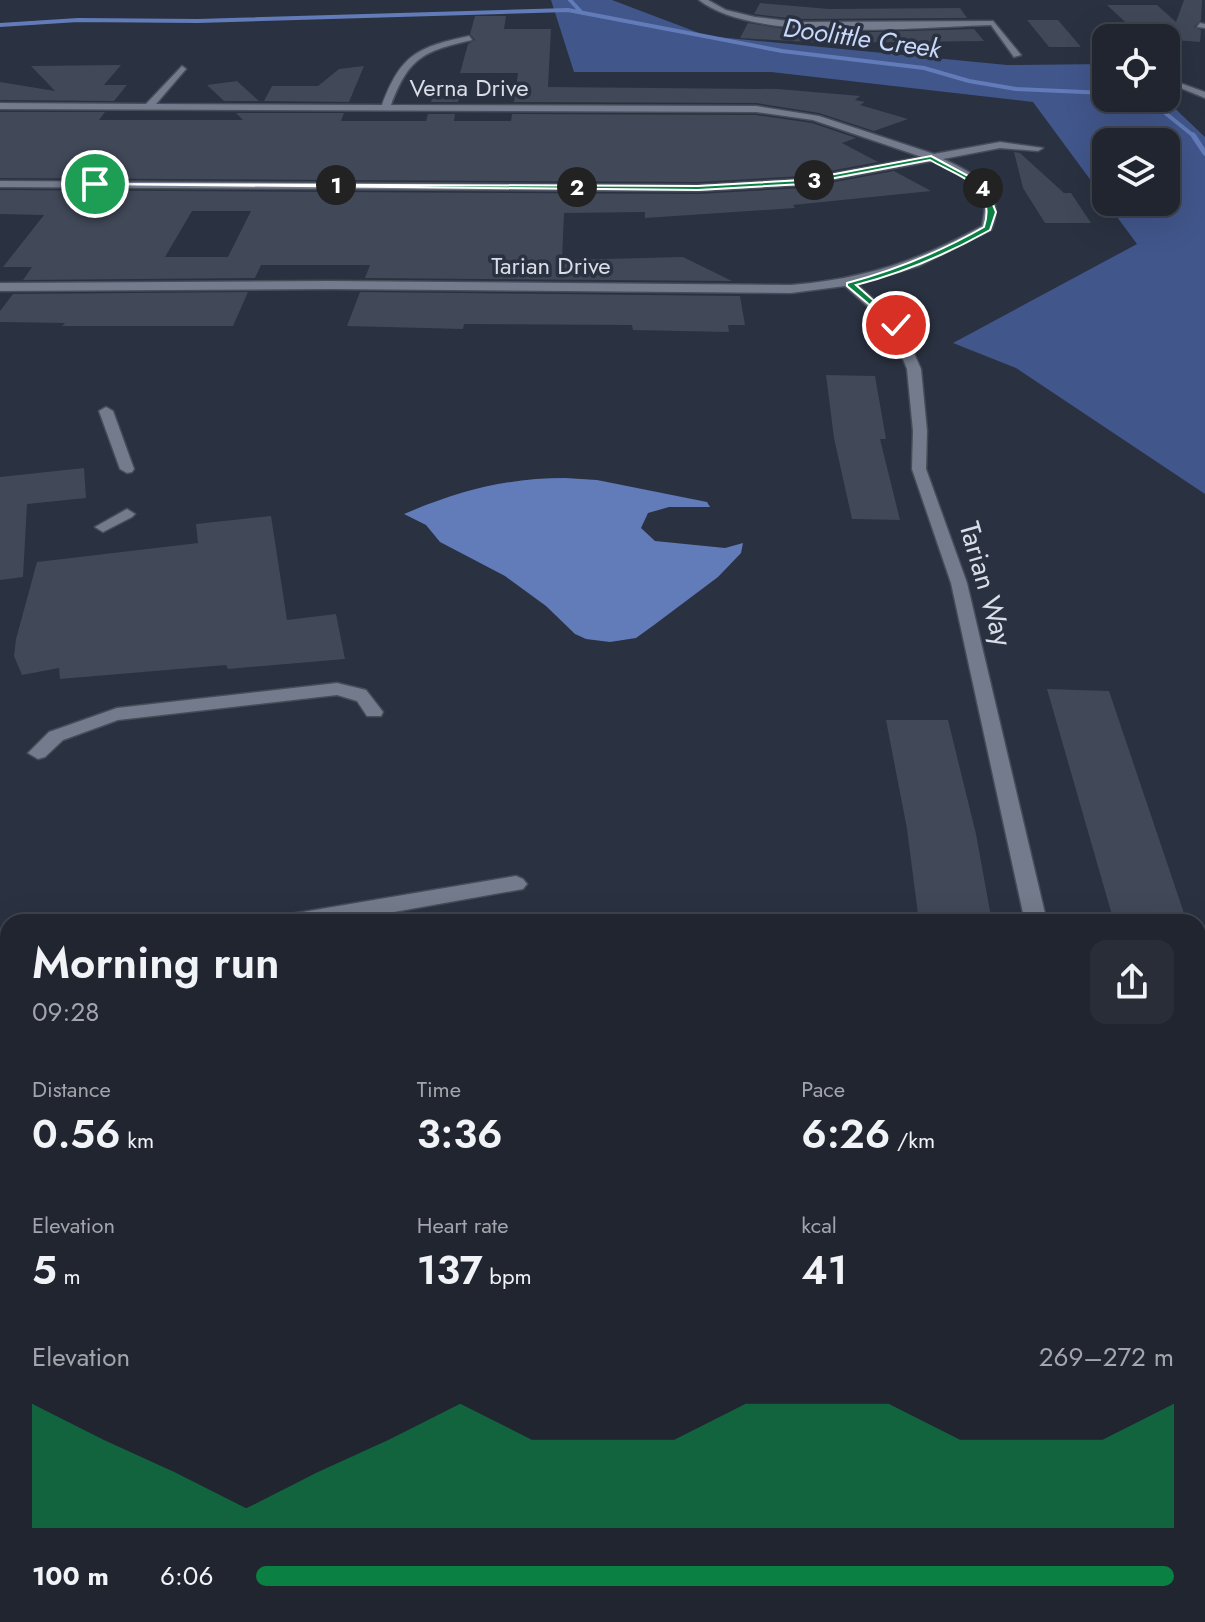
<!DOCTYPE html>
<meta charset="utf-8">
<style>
:root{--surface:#202530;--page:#282d38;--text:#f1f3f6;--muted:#a2a5ab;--line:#3d424c;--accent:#0b8043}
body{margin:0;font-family:Jost,sans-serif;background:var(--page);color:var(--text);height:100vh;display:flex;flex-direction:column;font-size:30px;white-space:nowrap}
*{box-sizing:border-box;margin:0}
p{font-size:26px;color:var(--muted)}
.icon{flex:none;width:44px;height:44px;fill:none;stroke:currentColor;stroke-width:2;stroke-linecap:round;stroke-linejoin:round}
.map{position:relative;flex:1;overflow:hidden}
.side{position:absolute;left:0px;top:914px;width:1206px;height:708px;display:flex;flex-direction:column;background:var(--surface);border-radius:24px 24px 0 0;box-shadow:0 8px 32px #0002,0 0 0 2px var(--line)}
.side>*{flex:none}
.fabs{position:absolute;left:1092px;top:24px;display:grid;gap:16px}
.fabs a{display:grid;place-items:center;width:88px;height:88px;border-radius:16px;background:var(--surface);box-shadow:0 8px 32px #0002,0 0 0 2px var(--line);font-size:40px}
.pin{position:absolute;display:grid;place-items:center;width:68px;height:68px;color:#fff;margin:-34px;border:4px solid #fff;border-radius:50%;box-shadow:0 2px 8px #0007}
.km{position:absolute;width:40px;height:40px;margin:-20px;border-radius:50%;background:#222;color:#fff;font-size:22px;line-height:40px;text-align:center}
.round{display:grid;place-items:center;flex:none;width:84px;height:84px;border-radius:16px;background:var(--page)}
.summary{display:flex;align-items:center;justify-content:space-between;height:136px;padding:0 32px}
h1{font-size:44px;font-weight:600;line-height:60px}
.figures{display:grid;grid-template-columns:repeat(3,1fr);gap:12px;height:136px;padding:8px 32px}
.figures div{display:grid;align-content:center}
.figures b{font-size:40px;font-weight:600}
.figures small{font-size:22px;font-weight:400}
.figures p{font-size:22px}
.chart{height:224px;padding:16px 32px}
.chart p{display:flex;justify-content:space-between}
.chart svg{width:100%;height:144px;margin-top:8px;fill:var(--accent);opacity:.7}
ul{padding:0 32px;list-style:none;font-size:26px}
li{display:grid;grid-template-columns:128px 96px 1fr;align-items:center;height:60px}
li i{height:20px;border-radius:10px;background:var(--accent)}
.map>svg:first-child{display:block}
.green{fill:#41568b}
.water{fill:#627bb9}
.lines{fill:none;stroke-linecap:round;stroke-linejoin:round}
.stream-far1{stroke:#627bb9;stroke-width:4}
.stream{stroke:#627bb9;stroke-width:5}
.building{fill:#414858;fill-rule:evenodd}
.minor-casing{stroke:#464c58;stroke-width:3}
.minor{fill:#737b8c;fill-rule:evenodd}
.route{fill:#0b8043;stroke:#fff;stroke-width:2}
.labels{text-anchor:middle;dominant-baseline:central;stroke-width:7;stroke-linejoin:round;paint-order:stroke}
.far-street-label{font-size:24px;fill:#d9dde7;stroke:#2a3140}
.far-water-label{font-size:26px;font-style:italic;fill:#c9d9fc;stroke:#2a3140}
.street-label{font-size:28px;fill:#d9dde7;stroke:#2a3140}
</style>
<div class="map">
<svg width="1205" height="1622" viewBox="0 0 1205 1622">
<rect width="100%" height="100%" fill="#2a3140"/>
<!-- green -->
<path class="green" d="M 551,0 L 612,0 L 707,36 L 1007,65 L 1106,64 L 1106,98 L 1164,98 L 1205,137 L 1205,494 L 1016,368 L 953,343 L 1137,244 L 1106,202 L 1166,202 L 1166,142 L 1106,142 L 1106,201 L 1033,102 L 771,72 L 574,72 Z"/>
<!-- water -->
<path class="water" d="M 565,478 L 597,480 L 707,502 L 710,507 L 669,507 L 648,513 L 641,528 L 655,541 L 725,548 L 743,543 L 741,553 L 718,577 L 654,625 L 636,638 L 610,642 L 586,639 L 575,634 L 546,606 L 505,576 L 440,542 L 426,525 L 404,514 C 458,491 506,478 565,478 Z"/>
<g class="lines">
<!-- stream-far1 -->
<path class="stream-far1" d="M 570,0 L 582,13
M 0,25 L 78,20 L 198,21 L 568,10 L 782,51 L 924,68 L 969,81 L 1016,89 L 1106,93
M 1131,98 L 1164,112 L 1195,137"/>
<!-- stream -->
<path class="stream" d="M 1193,135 L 1205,153"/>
</g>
<!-- building -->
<path class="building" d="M 1184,0 L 1202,0 L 1201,20 L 1194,27 L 1201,30 L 1200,42 L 1173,40 L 1173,35 L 1139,35 L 1107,5 L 1157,5 L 1176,22 Z
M 760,3 L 829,9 L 960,8 L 967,18 L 796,19 L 754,14 Z
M 475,16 L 506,16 L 504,29 L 551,29 L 548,87 L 778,89 L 860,96 L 855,100 L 865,102 L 860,105 L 908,119 L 874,131 L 819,113 L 756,103 L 514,102 L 518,73 L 460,73 L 468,44 L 475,40 L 470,34 Z
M 1027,20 L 1058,20 L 1081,47 L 1049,47 Z
M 748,23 L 797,31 L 839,33 L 974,29 L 984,41 L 824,43 L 740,38 Z
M 121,65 L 104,85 L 127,85 L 114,101 L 0,100 L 0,82 L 55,91 L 31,66 Z
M 364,66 L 349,102 L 264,101 L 272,86 L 318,86 L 339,69 Z
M 237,81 L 259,101 L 224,101 L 207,85 Z
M 435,87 L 462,87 L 458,102 L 431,102 Z
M 0,112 L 105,112 L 99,120 L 243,120 L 236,113 L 344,113 L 341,121 L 426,121 L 428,114 L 455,114 L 454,121 L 511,121 L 512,114 L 756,115 L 812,123 L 856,138 L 842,143 L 878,162 L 803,176 L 698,182 L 0,178 Z
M 1014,152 L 1020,153 L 1064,193 L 1071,193 L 1091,223 L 1045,223 L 1023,188 Z
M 894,171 L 931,191 L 793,205 L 795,208 L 645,218 L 645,212 L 564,213 L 562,260 L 683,257 L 732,281 L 365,278 L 370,265 L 261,265 L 255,278 L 23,280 L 32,267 L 3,267 L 44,215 L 0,214 L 0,190 L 698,194 L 803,188 ZM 192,211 L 251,211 L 228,257 L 165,257 Z
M 248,292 L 233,326 L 62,326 L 65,323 L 0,322 L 0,311 L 13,294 Z
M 360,292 L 740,296 L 745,325 L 728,325 L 729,332 L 633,330 L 632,325 L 464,324 L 463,329 L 347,326 Z
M 826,375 L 875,376 L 886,439 L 880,439 L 900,520 L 852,519 L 834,438 Z
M 84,468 L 86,498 L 27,504 L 23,577 L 0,580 L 0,477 Z
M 271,516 L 287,620 L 336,614 L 345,659 L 228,669 L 226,665 L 60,679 L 59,668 L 22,675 L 14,656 L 16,639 L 37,562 L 198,543 L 196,524 Z
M 1047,689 L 1109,691 L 1187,922 L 1114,922 Z
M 886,720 L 948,720 L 976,834 L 992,922 L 919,922 L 907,829 Z"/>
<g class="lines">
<defs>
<path id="minor" d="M 699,0 L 708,0 L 726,10 L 755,17 L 796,22 L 993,21 L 1021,55 L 1014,57 L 991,25 C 919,27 755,44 699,0 Z
M 1200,23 L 1205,24 L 1205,28 L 1197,27 Z
M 469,36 L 472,40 C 424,51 409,57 391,105 L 756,106 L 819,116 L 934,154 L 1000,142 L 1043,148 L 1038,151 L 1000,148 L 943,159 C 973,172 1008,192 991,230 L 919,266 L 856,284 L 900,322 L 921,369 L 927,431 L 926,469 L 967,583 L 1047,922 L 1025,922 L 951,583 L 912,469 L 913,431 L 907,369 L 890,327 L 845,286 L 791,293 L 329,289 L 0,291 L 0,283 L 329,281 L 791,285 C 864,279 918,261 982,226 L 985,208 L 979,189 L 968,179 L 932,161 L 803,185 L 698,191 L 0,187 L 0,181 L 698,185 L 803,179 L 922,157 L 813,120 L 756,112 L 0,109 L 0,103 L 146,104 L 182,66 L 186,69 L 156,104 L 382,105 C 401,54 418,47 469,36 Z
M 1166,78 L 1205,92 L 1205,98 L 1166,82 Z
M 106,407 L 113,411 L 134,469 L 132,472 L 127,473 L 120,469 L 99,411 Z
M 127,509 L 135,514 L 132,517 L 103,532 L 95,527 Z
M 337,683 L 366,690 L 383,712 L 381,716 L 367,716 L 357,701 L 337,695 L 118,720 L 63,740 L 45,757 L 38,759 L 28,753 L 49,732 L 117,708 Z
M 516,876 L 523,879 L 527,884 L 523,889 L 338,922 L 280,922 L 283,916 L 291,914 Z
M 8,960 L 8,978 L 0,980 L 0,962 Z
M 1205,1098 L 1205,1118 L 1198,1119 L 1198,1099 Z
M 8,1179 L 8,1201 L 0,1203 L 0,1181 Z"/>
</defs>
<!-- minor casing -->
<use href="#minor" class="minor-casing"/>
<!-- minor -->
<use href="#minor" class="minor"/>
</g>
<!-- route -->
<path class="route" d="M 931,156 L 985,185 L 996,212 L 990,230 C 947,254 903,273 856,285 L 899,323 L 896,327 L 847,286 L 847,283 C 896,270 940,252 984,227 C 997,186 960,177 930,160 L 803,184 L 698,190 L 91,184 L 698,186 L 803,180 Z"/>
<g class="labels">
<!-- far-street labels -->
<g class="far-street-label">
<text x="469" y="87">Verna Drive</text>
<text x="551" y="265">Tarian Drive</text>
</g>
<!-- far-water labels -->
<g class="far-water-label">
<text transform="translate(862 38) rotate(8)">Doolittle Creek</text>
</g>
<!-- street labels -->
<g class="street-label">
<text transform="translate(986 584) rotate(74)">Tarian Way</text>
</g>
</g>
</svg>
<div class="fabs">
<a><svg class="icon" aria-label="locate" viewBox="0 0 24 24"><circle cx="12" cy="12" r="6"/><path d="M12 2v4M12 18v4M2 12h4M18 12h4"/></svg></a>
<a><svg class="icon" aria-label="layers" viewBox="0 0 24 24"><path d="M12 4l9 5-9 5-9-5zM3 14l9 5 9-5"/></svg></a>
</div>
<div class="pin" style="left:95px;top:184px;background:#1e9e55"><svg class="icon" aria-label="arrive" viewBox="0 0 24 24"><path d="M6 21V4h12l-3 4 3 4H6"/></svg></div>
<div class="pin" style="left:896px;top:325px;background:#d93025"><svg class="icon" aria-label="check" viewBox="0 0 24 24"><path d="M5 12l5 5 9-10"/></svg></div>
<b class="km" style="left:336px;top:185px">1</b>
<b class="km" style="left:577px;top:187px">2</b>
<b class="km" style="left:814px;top:180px">3</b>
<b class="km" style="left:983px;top:188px">4</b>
<section class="side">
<div class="summary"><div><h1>Morning run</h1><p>09:28</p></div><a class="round"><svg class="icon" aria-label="share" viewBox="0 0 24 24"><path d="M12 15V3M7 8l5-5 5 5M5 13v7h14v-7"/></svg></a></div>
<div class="figures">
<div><p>Distance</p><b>0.56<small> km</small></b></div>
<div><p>Time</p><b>3:36</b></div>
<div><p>Pace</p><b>6:26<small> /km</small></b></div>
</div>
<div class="figures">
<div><p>Elevation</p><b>5<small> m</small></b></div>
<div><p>Heart rate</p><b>137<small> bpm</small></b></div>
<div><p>kcal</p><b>41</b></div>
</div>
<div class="chart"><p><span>Elevation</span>269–272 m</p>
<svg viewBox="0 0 160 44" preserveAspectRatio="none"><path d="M0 44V6L10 17L20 27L30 38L40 27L50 17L60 6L70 17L80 17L90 17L100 6L110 6L120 6L130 17L140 17L150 17L160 6V44z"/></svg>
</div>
<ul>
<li><b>100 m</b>6:06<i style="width:100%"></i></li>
</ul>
</section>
</div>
